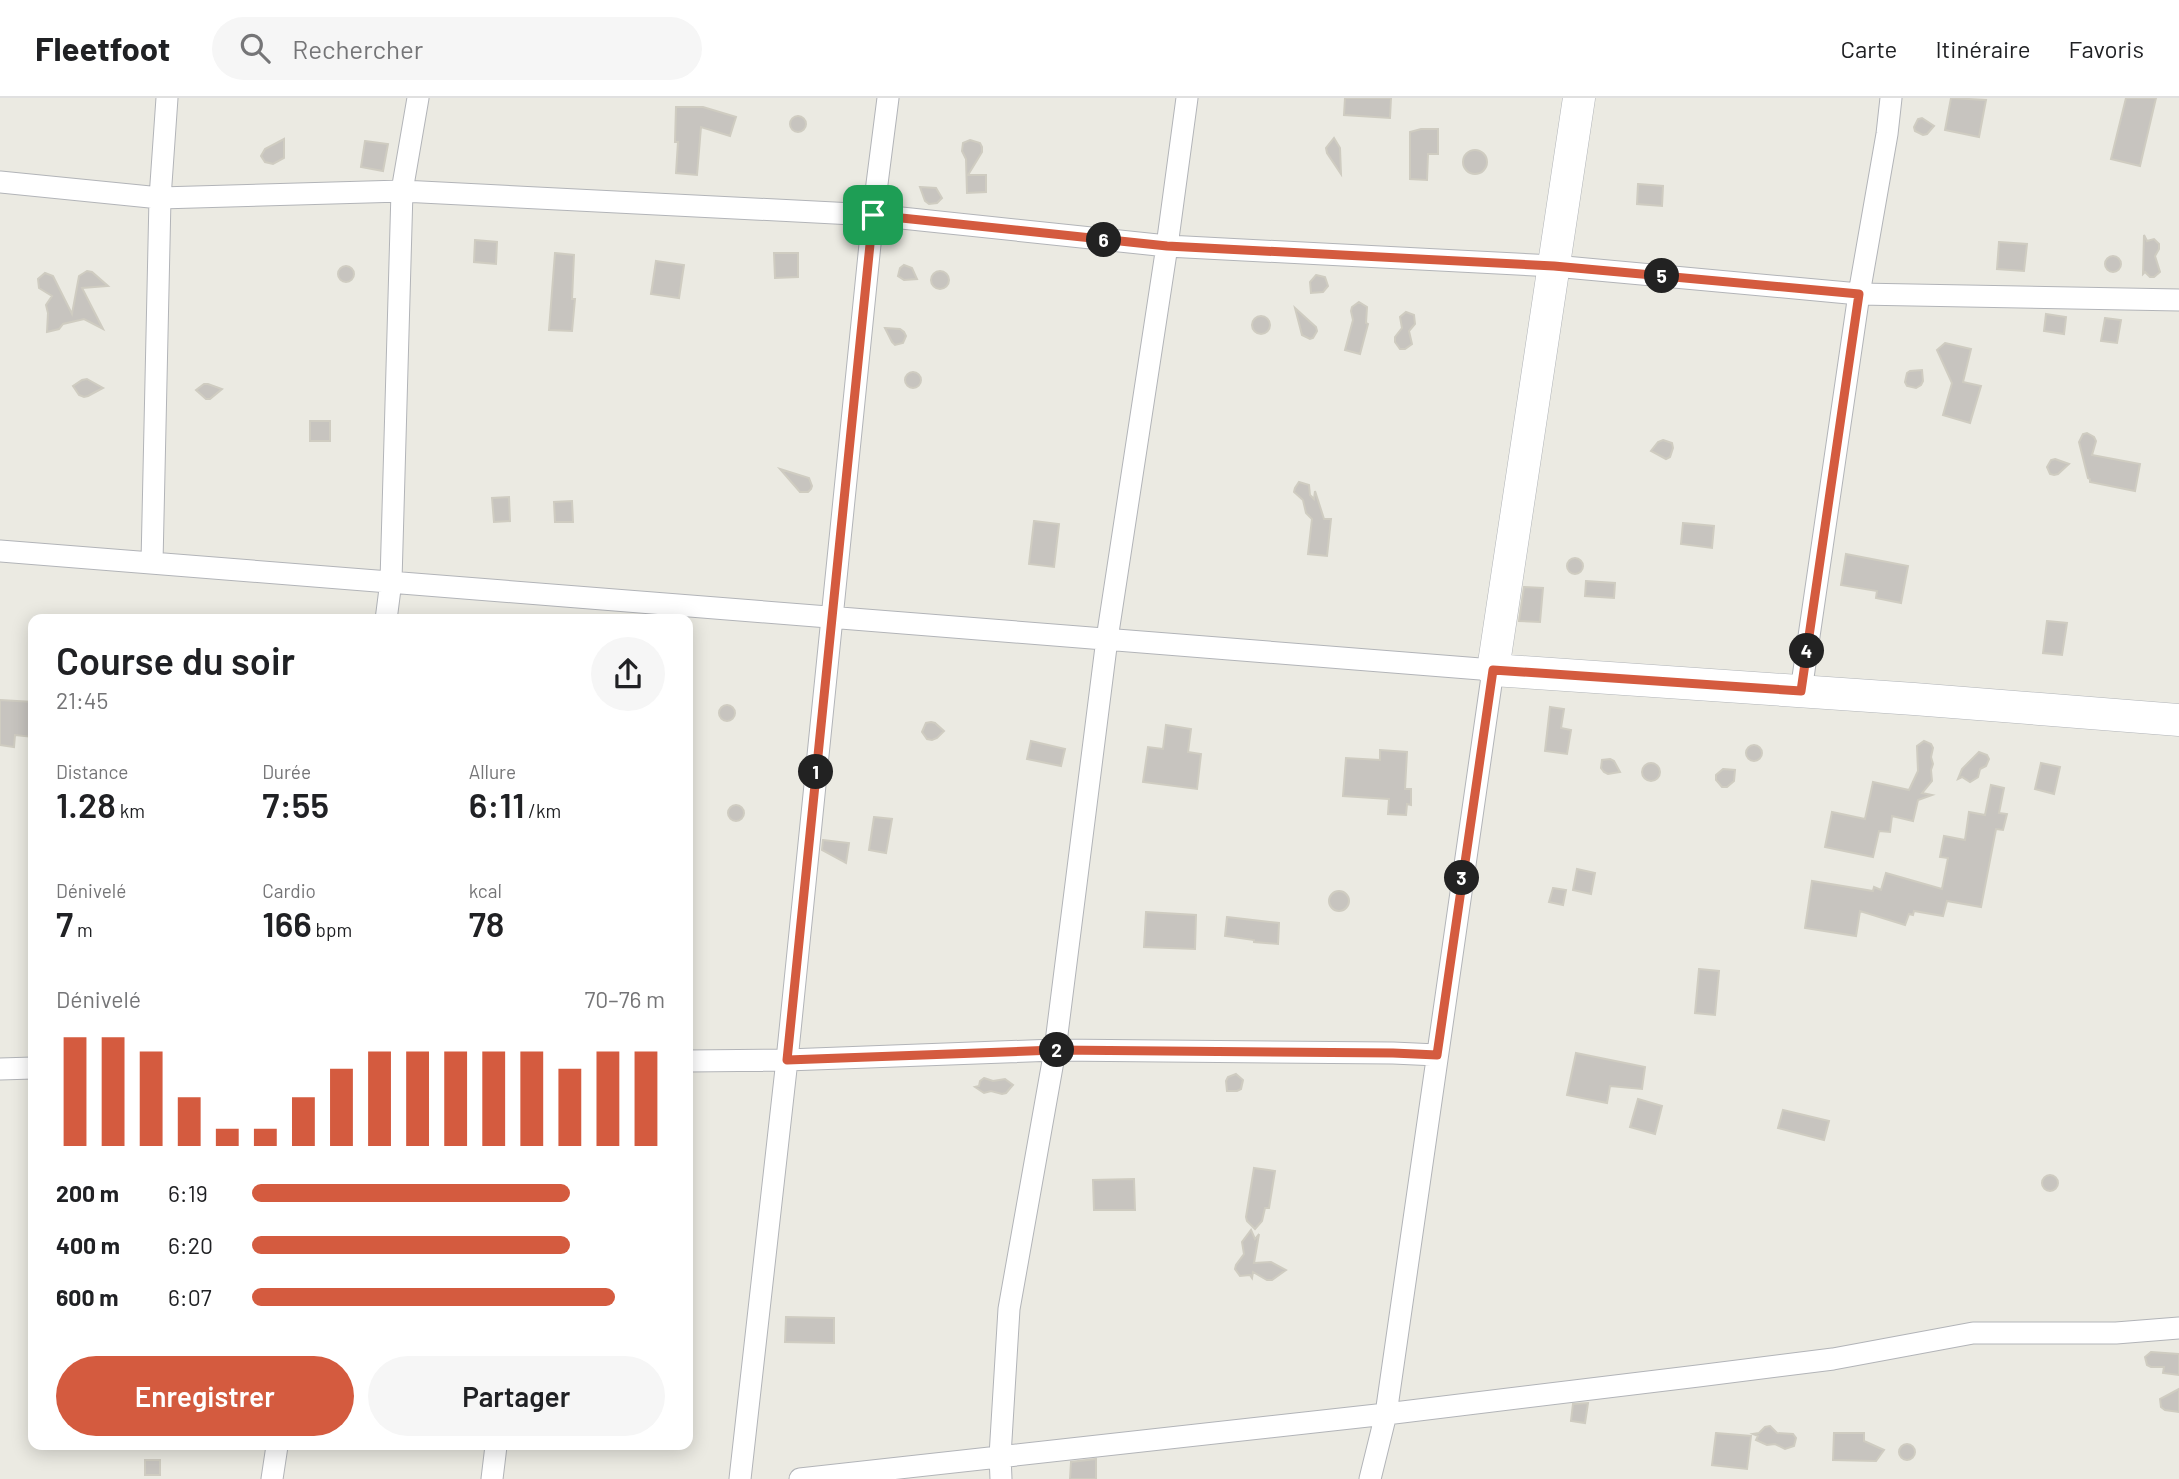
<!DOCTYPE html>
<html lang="fr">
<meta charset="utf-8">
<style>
:root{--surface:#fff;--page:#f6f6f6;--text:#202124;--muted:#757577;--line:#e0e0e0;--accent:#d45b3f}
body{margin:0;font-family:Barlow,sans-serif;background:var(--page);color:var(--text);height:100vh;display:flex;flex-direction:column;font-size:26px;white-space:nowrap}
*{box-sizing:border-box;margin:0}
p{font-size:23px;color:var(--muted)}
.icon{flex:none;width:38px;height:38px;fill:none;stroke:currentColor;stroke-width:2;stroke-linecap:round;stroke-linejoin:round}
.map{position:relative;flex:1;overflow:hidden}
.drawer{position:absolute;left:28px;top:516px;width:665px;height:836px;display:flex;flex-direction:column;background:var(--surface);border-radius:14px;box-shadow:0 4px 18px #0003}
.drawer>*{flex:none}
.pin{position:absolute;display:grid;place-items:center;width:60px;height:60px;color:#fff;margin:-30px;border-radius:14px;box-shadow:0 4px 10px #0006}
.km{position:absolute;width:35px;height:35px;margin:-18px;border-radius:50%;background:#222;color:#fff;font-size:19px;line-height:35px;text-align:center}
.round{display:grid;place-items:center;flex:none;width:74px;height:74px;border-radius:37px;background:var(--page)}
.head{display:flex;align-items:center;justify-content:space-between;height:119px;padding:0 28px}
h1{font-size:38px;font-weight:600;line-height:52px}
.stats{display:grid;grid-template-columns:repeat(3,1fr);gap:10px;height:119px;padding:7px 28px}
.stats div{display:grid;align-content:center}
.stats b{font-size:35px;font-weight:600}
.stats small{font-size:19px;font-weight:400}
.stats p{font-size:19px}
.chart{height:196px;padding:14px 28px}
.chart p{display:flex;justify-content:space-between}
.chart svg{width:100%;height:126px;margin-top:7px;stroke:var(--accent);stroke-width:6}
.cta{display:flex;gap:14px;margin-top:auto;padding:14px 28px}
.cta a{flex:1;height:80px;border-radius:42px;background:var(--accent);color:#fff;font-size:28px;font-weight:600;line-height:80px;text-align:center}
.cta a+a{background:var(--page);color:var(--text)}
ul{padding:0 28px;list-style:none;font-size:23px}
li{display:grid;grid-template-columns:112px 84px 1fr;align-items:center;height:52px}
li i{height:18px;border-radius:9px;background:var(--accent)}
header{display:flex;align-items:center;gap:42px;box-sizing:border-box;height:98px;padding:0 35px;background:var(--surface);border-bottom:2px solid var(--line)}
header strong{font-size:33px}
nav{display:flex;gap:38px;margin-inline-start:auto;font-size:24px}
.search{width:490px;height:63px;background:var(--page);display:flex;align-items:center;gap:18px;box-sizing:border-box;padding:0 24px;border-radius:38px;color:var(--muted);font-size:26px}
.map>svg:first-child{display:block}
.building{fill:#c7c4bf;stroke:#cfccc1;stroke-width:2}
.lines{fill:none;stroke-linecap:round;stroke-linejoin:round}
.street-casing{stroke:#b2b4b8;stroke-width:23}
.secondary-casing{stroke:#b1b4b8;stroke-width:33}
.street{stroke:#fff;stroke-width:21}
.secondary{stroke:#fff;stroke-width:32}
.route-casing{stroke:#fff;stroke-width:14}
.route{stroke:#d45b3f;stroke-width:9}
</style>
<header>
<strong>Fleetfoot</strong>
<div class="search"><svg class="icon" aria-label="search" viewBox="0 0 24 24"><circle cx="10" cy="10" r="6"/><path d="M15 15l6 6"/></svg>Rechercher</div>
<nav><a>Carte</a><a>Itinéraire</a><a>Favoris</a></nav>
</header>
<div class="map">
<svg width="2179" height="1381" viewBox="0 0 2179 1381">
<rect width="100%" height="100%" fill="#ebeae2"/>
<!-- building -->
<path class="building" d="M 1345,0 L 1391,0 L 1390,20 L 1344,17 Z
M 1951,0 L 1986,2 L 1979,39 L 1945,32 Z
M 2126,0 L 2156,0 L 2140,68 L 2111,61 Z
M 676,9 L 703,9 L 736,19 L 730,38 L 701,29 L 697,77 L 676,75 L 678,44 L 675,44 Z
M790 26a8 8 0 1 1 16 0a8 8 0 1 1-16 0Z
M 1922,20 L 1934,28 L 1927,36 L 1923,37 L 1915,33 L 1914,29 L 1918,21 Z
M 1421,31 L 1438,31 L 1438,56 L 1428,56 L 1427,82 L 1410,81 L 1410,34 Z
M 1334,40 L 1340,50 L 1341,76 L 1327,55 L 1326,50 Z
M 284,41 L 284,60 L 273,66 L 265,64 L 261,58 L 265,51 Z
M 970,42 L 980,45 L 982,49 L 982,54 L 968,77 L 986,77 L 986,94 L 967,95 L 966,61 L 962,53 L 963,45 Z
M 365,43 L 388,46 L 383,73 L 361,69 Z
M1463 64a12 12 0 1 1 24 0a12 12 0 1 1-24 0Z
M 1638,86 L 1663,88 L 1662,108 L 1637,106 Z
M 920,89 L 936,90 L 942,100 L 937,105 L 929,106 L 925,103 Z
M 2144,137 L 2147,143 L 2154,141 L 2159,146 L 2159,151 L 2155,158 L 2160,174 L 2154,179 L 2150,179 L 2145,174 L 2143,176 Z
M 475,142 L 497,144 L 496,166 L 474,164 Z
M 1999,144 L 2027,146 L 2024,173 L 1997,171 Z
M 555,155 L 574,157 L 572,201 L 575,201 L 572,233 L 549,232 Z
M 774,155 L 798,155 L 798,179 L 775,180 Z
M2105 166a8 8 0 1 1 16 0a8 8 0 1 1-16 0Z
M 656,163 L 684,167 L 679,200 L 651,196 Z
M 904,167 L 912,170 L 917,181 L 904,182 L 898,178 L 900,170 Z
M338 176a8 8 0 1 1 16 0a8 8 0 1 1-16 0Z
M931 182a9 9 0 1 1 18 0a9 9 0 1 1-18 0Z
M 87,173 L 92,174 L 108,188 L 82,190 L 103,231 L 84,221 L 63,226 L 59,231 L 47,234 L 48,215 L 46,207 L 52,198 L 39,190 L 38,181 L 45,175 L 53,178 L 72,216 L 79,178 Z
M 1316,177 L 1325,179 L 1328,188 L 1323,194 L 1311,195 L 1310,184 Z
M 1359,204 L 1367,209 L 1366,225 L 1368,226 L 1360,256 L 1345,252 L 1353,222 L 1351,213 L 1352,209 Z
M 1295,210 L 1316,229 L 1317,233 L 1313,240 L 1310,241 L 1302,237 Z
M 1406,214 L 1414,217 L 1415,226 L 1409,233 L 1412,246 L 1405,251 L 1400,251 L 1395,244 L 1395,239 L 1402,230 L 1400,219 Z
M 2046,216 L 2066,219 L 2064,236 L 2044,233 Z
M1252 227a9 9 0 1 1 18 0a9 9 0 1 1-18 0Z
M 2105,220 L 2121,222 L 2117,245 L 2101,243 Z
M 885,230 L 900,231 L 904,234 L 906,238 L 903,245 L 895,247 L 892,244 Z
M 1945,245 L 1971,251 L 1963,284 L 1981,288 L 1970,325 L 1943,317 L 1952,285 L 1937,252 Z
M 1922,272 L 1923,283 L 1921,287 L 1916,290 L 1907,288 L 1905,284 L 1907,275 L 1910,273 Z
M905 282a8 8 0 1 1 16 0a8 8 0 1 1-16 0Z
M 87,281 L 103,290 L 88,298 L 84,299 L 79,297 L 73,288 L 82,282 Z
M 204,286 L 208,286 L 222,291 L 210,301 L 206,301 L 196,292 Z
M 310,323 L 330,323 L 330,343 L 310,343 Z
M 2087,335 L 2094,339 L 2096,343 L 2092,357 L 2140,366 L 2135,393 L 2090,384 L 2090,381 L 2088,380 L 2079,344 L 2083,336 Z
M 1663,342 L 1672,345 L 1673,350 L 1670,359 L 1666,361 L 1651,353 L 1658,344 Z
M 2055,361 L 2069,366 L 2058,376 L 2054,377 L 2050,376 L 2047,369 L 2051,362 Z
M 780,371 L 809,380 L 812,388 L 811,391 L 808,394 L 800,394 Z
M 1299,384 L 1309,387 L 1310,397 L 1314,401 L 1315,393 L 1324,421 L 1331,421 L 1327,458 L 1308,456 L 1312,421 L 1306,415 L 1303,402 L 1294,394 L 1295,390 Z
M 509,399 L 510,423 L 494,424 L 492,400 Z
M 572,403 L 573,424 L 555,424 L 554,404 Z
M 1034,423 L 1059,426 L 1054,469 L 1029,466 Z
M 1683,425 L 1714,428 L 1712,450 L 1681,446 Z
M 1846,456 L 1908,468 L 1901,505 L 1876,500 L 1877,493 L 1841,487 Z
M1567 468a8 8 0 1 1 16 0a8 8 0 1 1-16 0Z
M 1586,483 L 1615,485 L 1614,500 L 1585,498 Z
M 1524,489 L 1543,490 L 1540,524 L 1519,523 Z
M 2047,523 L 2067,525 L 2062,557 L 2043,555 Z
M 0,602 L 33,604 L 33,639 L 15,637 L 14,649 L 0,647 Z
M719 615a8 8 0 1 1 16 0a8 8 0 1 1-16 0Z
M 1550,609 L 1564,611 L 1561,630 L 1571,632 L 1567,656 L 1545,653 Z
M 931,624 L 935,625 L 944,633 L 937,640 L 932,642 L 927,641 L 922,634 L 926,625 Z
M 1166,627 L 1191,631 L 1188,654 L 1201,656 L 1197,691 L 1143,684 L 1148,649 L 1163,651 Z
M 1031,643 L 1065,651 L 1061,668 L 1027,661 Z
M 1924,643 L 1931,646 L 1933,650 L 1931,659 L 1933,666 L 1931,672 L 1932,683 L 1922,695 L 1932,697 L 1918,702 L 1913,723 L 1892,718 L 1890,734 L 1879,733 L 1873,759 L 1825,749 L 1832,714 L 1865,721 L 1873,684 L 1909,692 L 1918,673 L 1917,648 Z
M1746 655a8 8 0 1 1 16 0a8 8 0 1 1-16 0Z
M 1380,652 L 1407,654 L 1405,691 L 1411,691 L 1411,707 L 1407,706 L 1406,717 L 1388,716 L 1389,701 L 1343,698 L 1346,660 L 1380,662 Z
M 1979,654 L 1987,657 L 1989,661 L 1986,668 L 1980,671 L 1978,679 L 1970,684 L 1962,679 L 1958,681 L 1962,671 Z
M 1610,661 L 1614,663 L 1620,674 L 1608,676 L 1604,674 L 1601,670 L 1602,662 Z
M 2041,665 L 2060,669 L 2054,696 L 2035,691 Z
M1642 674a9 9 0 1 1 18 0a9 9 0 1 1-18 0Z
M 1723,671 L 1735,672 L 1734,683 L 1727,689 L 1722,689 L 1716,682 L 1716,677 Z
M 1991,687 L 2004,690 L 1999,715 L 2007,716 L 2003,732 L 1996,731 L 1981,809 L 1947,803 L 1943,818 L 1914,813 L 1913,817 L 1909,816 L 1905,827 L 1860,813 L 1856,838 L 1805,830 L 1812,783 L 1873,793 L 1874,789 L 1881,792 L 1886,775 L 1942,791 L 1948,760 L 1940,759 L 1944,738 L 1965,742 L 1969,714 L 1985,717 Z
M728 715a8 8 0 1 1 16 0a8 8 0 1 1-16 0Z
M 874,719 L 892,721 L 886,755 L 869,752 Z
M 823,742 L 849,745 L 846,765 L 822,752 Z
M 1577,771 L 1595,775 L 1591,796 L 1573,792 Z
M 1553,790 L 1566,792 L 1563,807 L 1549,804 Z
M1329 803a10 10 0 1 1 20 0a10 10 0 1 1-20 0Z
M 1146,814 L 1196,817 L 1195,851 L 1144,849 Z
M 1227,819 L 1279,825 L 1278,846 L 1254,844 L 1254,842 L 1225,838 Z
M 1699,871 L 1719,873 L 1715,917 L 1695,915 Z
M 1576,955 L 1645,969 L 1642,991 L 1610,988 L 1607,1005 L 1567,997 Z
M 1236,976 L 1243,982 L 1241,991 L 1237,993 L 1227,993 L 1226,983 L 1228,979 Z
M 984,980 L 993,983 L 1005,981 L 1013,987 L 1006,995 L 1002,996 L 991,993 L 984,995 L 975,989 L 979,988 L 980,983 Z
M 1638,1001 L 1662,1008 L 1655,1036 L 1630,1029 Z
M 1783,1012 L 1829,1023 L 1824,1042 L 1778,1030 Z
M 1254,1070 L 1275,1073 L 1269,1110 L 1265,1110 L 1262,1123 L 1255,1131 L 1247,1123 L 1246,1119 Z
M2042 1085a8 8 0 1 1 16 0a8 8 0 1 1-16 0Z
M 1134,1081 L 1135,1112 L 1094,1112 L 1093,1082 Z
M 1251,1132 L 1255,1141 L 1259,1136 L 1254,1165 L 1271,1164 L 1286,1172 L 1272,1182 L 1267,1182 L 1253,1174 L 1252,1180 L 1250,1177 L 1240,1178 L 1235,1171 L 1236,1167 L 1244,1156 L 1242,1144 Z
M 786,1219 L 834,1220 L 834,1245 L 785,1244 Z
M 2151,1254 L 2179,1256 L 2179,1277 L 2163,1275 L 2164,1269 L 2151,1269 L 2147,1267 L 2145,1259 Z
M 2179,1291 L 2179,1314 L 2165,1312 L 2161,1309 L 2160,1301 Z
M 1588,1305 L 1585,1325 L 1571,1323 L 1573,1306 Z
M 1770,1328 L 1777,1335 L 1793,1336 L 1796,1340 L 1794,1348 L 1785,1351 L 1775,1346 L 1767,1347 L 1756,1342 L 1758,1338 L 1753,1336 L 1759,1335 L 1765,1329 Z
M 1716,1335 L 1751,1338 L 1747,1371 L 1712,1367 Z
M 1834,1335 L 1864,1335 L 1864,1343 L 1884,1352 L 1876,1363 L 1833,1362 Z
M1899 1354a8 8 0 1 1 16 0a8 8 0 1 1-16 0Z
M 1096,1361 L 1096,1381 L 1070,1381 L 1071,1364 Z
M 145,1362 L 160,1362 L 160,1377 L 145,1377 Z"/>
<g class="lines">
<defs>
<path id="street" d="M 0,84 L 160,100 L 402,93 L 873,117 L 1167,148 L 1554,168 L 1859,196 L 2179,202
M 0,453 L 1493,572 L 1386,1316 L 1370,1381
M 152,465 L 160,100 L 167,0
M 386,522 L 391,483 L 402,93 L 418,0
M 1801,593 L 1859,196 L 1887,36 L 1891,0
M 688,963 L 787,962 L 1055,952 L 1393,955 L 1437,957
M 0,971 L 33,970
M 272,1381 L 277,1348
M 492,1381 L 496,1348
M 740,1381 L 787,962 L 873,117 L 888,0
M 800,1381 L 1386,1316 L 1698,1278 L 1833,1261 L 1973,1235 L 2116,1235 L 2179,1230
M 1001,1381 L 1000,1358 L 1009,1211 L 1055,952 L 1107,541 L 1167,148 L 1187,0"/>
<path id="secondary" d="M 1579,0 L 1493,572 L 1914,601 L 2179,622"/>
</defs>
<!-- street casing -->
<use href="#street" class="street-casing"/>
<!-- secondary casing -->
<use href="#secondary" class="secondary-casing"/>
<!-- street -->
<use href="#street" class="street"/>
<!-- secondary -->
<use href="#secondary" class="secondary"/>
</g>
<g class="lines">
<defs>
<path id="route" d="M 873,117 L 1167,148 L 1554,168 L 1859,196 L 1801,593 L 1493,572 L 1437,957 L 1393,955 L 1055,952 L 787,962 Z"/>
</defs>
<!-- route casing -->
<use href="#route" class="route-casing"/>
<!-- route -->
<use href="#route" class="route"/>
</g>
</svg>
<div class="pin" style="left:873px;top:117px;background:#1e9e55"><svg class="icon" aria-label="arrive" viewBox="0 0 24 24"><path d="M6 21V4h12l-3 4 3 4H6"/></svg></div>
<b class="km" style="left:816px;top:674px">1</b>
<b class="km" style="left:1057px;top:952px">2</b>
<b class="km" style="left:1462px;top:780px">3</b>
<b class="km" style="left:1807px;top:553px">4</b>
<b class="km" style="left:1662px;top:178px">5</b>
<b class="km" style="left:1104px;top:142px">6</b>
<section class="drawer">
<div class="head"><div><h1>Course du soir</h1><p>21:45</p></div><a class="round"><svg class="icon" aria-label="share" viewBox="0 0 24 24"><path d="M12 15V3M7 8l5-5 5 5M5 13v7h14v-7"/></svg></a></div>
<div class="stats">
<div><p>Distance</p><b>1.28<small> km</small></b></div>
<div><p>Durée</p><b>7:55</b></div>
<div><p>Allure</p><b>6:11<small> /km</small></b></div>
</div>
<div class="stats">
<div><p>Dénivelé</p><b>7<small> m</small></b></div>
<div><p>Cardio</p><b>166<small> bpm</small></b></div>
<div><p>kcal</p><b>78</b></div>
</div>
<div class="chart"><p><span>Dénivelé</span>70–76 m</p>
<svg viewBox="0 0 160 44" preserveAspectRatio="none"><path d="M5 44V6M15 44V6M25 44V11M35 44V27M45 44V38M55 44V38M65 44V27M75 44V17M85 44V11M95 44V11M105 44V11M115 44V11M125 44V11M135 44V17M145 44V11M155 44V11"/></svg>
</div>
<ul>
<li><b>200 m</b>6:19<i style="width:77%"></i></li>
<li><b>400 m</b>6:20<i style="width:77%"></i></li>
<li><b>600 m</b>6:07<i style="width:88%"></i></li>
</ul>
<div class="cta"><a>Enregistrer</a><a>Partager</a></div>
</section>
</div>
